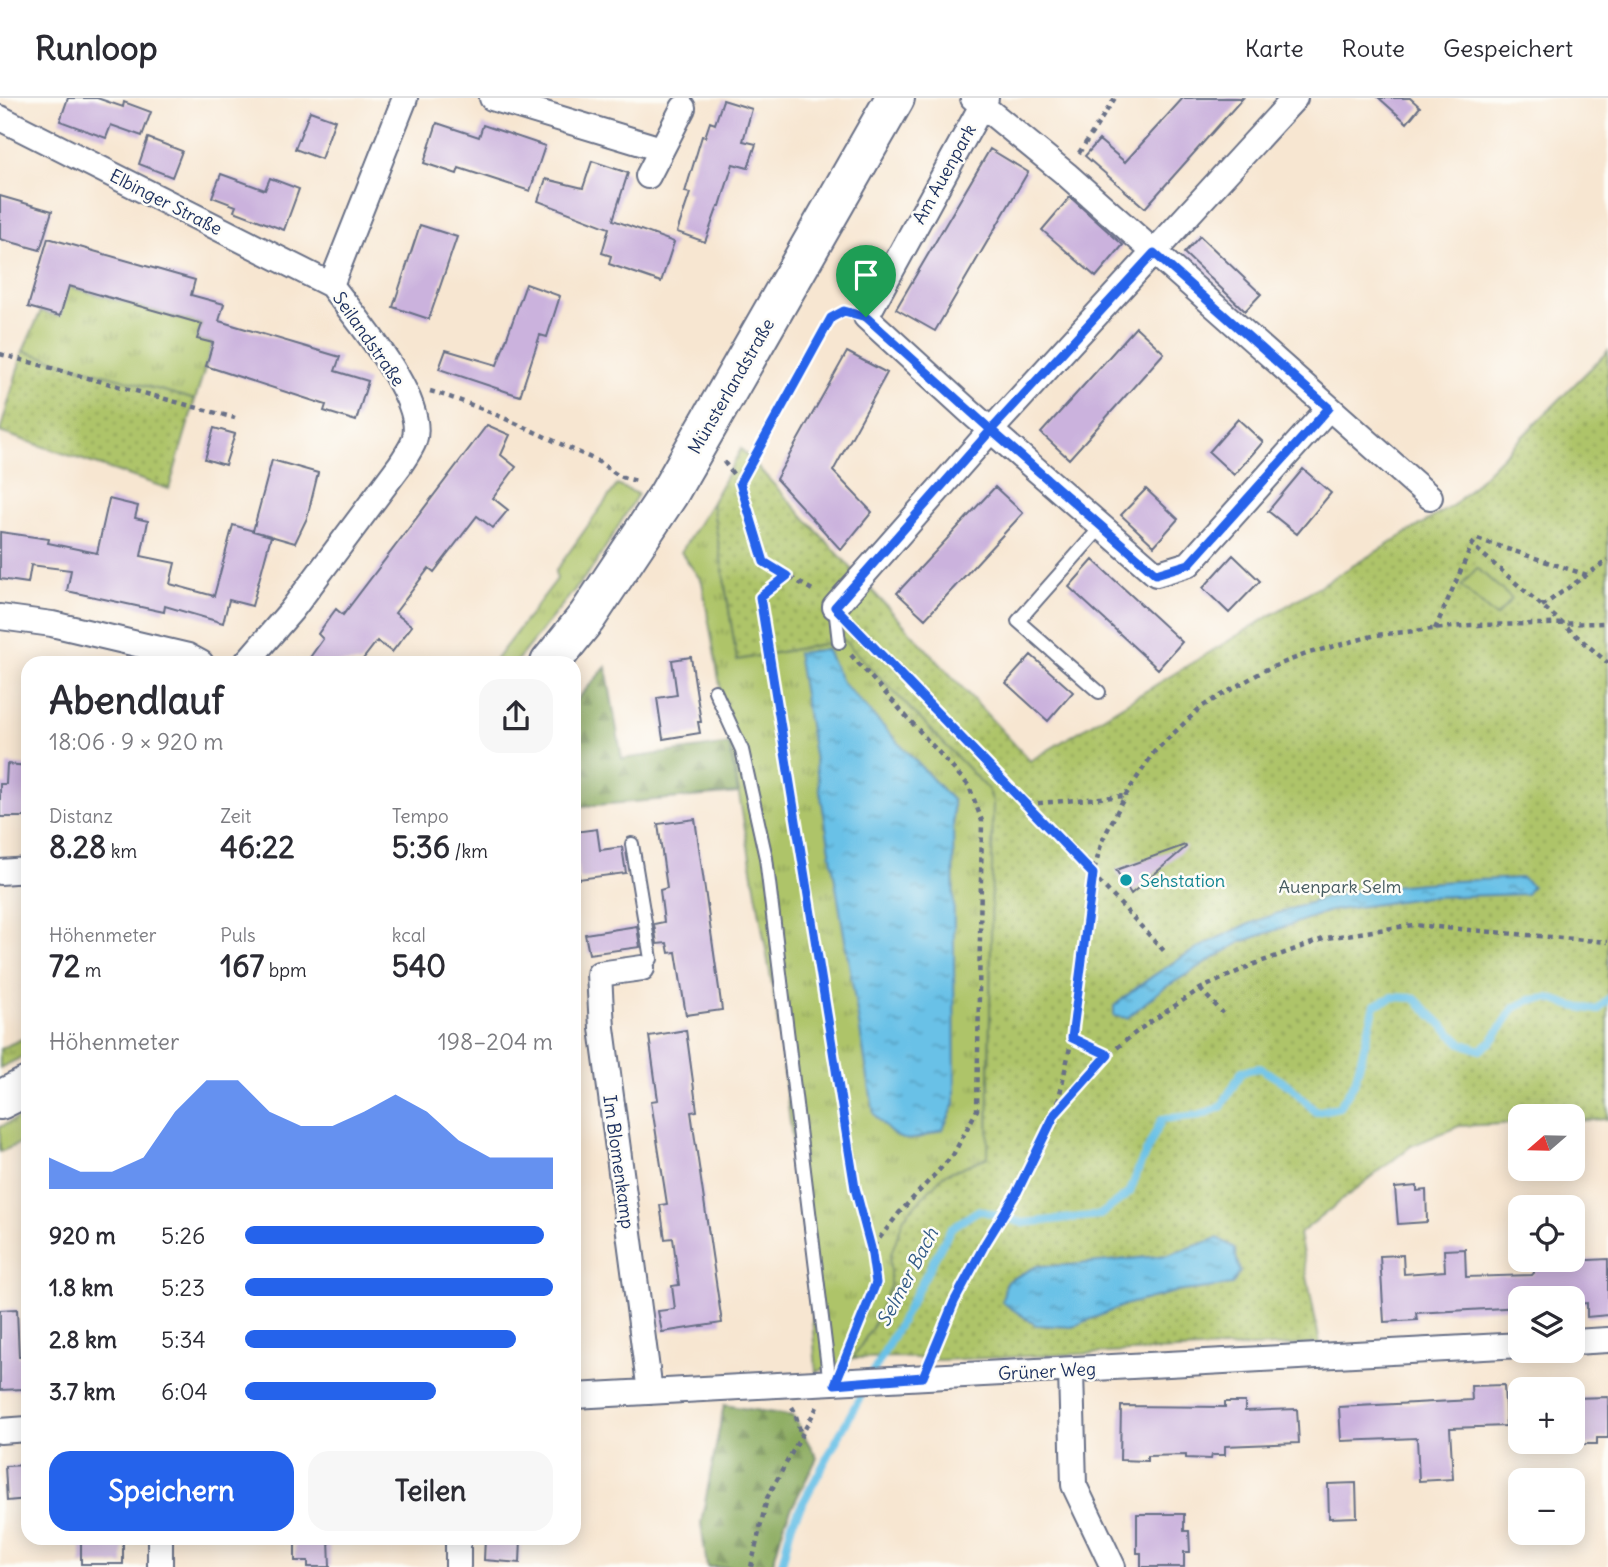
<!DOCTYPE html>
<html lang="de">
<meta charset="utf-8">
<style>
:root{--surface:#fff;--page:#f7f7f7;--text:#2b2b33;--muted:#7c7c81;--line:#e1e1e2;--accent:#2563eb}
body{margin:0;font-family:Delius,sans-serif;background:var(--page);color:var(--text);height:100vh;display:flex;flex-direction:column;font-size:26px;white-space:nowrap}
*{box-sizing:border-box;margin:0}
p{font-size:23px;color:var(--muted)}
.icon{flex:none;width:38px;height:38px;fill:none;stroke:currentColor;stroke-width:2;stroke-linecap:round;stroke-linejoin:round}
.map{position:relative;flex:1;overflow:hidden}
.drawer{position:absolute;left:21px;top:558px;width:560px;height:889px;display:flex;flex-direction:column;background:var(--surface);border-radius:21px;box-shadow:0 4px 18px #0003}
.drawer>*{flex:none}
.needle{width:46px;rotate:250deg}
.buttons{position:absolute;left:1508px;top:1006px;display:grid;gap:14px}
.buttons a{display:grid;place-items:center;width:77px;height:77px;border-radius:14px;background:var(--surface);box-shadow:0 4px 18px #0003;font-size:35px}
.pin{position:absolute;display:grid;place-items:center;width:60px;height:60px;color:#fff;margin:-72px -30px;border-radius:50% 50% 50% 0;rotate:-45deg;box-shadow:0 0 7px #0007}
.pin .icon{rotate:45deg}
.round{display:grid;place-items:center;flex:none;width:74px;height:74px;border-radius:21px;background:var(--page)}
.overview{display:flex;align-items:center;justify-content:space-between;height:119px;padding:0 28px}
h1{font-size:38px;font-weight:700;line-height:52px}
.metrics{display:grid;grid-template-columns:repeat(3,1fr);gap:10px;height:119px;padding:7px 28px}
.metrics div{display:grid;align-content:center}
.metrics b{font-size:30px;font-weight:700}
.metrics small{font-size:19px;font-weight:400}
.metrics p{font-size:19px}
.chart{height:196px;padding:14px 28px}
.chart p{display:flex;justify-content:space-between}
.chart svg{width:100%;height:126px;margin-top:7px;fill:var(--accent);opacity:.7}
.cta{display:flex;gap:14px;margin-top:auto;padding:14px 28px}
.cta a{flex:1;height:80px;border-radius:21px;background:var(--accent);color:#fff;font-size:28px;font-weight:700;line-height:80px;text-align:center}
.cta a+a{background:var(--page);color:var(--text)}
ul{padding:0 28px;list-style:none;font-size:23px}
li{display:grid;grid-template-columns:112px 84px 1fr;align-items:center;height:52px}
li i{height:18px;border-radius:9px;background:var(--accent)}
header{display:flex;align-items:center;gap:42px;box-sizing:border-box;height:98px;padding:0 35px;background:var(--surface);border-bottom:2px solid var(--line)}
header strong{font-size:33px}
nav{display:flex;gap:38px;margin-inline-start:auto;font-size:24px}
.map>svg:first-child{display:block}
.grass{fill:url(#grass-tufts);stroke:#647a64;stroke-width:2}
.forest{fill:url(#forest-firs);stroke:#526c5e;stroke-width:2}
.park{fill:url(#park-dots);stroke:#647a64;stroke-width:2}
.garden{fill:#aec469;stroke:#647a64;stroke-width:2}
.water{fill:url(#water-ripples);stroke:#4278a2;stroke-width:2}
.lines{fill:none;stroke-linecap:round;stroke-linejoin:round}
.stream{stroke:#69c1e7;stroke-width:8}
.building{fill:#cbb2dd}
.service-casing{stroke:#686f86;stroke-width:16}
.minor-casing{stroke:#686f86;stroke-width:28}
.primary-casing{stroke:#686f86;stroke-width:42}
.path{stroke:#686f86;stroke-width:4.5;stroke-dasharray:5 5;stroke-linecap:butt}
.service{stroke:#fff;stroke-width:12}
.minor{stroke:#fff;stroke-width:24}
.primary{stroke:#fff;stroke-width:38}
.route-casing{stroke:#fff;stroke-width:14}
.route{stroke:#2563eb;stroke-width:9}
.culture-dot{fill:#0f9aa8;stroke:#fdfcf7;stroke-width:2.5}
.labels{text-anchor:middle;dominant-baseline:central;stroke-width:5;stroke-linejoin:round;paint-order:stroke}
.street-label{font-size:18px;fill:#1b2f5e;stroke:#fdfcf7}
.culture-label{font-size:18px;fill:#0d838f;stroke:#fdfcf7;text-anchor:start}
.park-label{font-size:18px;fill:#475c61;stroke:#fdfcf7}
.water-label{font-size:19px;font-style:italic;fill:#325b87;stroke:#fdfcf7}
</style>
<header>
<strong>Runloop</strong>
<nav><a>Karte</a><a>Route</a><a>Gespeichert</a></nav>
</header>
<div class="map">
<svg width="1608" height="1469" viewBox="0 0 1608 1469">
<defs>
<pattern id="grass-tufts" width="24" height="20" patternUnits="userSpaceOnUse" patternTransform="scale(1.75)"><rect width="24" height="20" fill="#aec469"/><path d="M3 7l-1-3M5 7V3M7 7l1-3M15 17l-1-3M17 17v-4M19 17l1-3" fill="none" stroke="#8da05a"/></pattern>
<pattern id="forest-firs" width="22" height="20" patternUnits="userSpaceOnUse" patternTransform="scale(1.75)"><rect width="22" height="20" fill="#8aaa5d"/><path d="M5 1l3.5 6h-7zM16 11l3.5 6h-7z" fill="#708b50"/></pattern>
<pattern id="park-dots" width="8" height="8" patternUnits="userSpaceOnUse" patternTransform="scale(1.75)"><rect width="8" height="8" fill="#aec469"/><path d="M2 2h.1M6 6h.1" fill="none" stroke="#8da05a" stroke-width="1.8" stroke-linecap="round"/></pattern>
<pattern id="water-ripples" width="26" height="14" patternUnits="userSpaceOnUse" patternTransform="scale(1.75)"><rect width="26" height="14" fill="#69c1e7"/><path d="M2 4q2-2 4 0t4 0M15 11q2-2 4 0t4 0" fill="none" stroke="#569dbe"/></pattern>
</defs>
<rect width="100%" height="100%" fill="#fdfcf7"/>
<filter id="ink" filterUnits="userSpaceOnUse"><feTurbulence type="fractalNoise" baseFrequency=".0143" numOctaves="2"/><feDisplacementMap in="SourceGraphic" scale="14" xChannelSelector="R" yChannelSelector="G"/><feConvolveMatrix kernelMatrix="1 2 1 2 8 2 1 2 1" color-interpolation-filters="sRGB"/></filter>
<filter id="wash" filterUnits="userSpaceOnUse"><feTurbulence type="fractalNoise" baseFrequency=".00686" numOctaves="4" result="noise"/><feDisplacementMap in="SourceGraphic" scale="28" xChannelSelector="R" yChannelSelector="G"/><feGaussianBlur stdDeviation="1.57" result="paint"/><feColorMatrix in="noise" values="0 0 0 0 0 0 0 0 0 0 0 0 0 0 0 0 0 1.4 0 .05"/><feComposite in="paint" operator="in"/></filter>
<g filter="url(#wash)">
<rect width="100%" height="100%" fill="#f7e6d1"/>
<!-- grass -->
<path class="grass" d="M 67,188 L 202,226 L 197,241 L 213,245 L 195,302 L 23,253 L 41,213 L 60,218 Z
M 617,387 L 638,396 L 594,468 L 515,565 L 493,565 L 557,481 L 555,474 Z
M 712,404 L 737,562 L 844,542 L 988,691 L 993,704 L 988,1059 L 943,1077 L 890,1159 L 890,1189 L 872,1230 L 853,1260 L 816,1274 L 810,1189 L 776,909 L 702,484 L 681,454 Z
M 28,938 L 28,956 L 0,970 L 0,951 Z
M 28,1015 L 28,1042 L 0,1054 L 0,1029 Z"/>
<!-- forest -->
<path class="forest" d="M 606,569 L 622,661 L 729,646 L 738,695 L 574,709 L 574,605 Z
M 724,1307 L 793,1318 L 817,1360 L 785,1423 L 772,1469 L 707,1469 L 701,1425 Z"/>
<!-- park -->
<path class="park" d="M 23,253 L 195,302 L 169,391 L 0,334 Z
M 1608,253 L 1608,1021 L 1573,1023 L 1573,1018 L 1521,1018 L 1521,1025 L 1459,1028 L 1411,1048 L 1299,1136 L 1320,1246 L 939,1262 L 905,1259 L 853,1260 L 872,1230 L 890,1189 L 890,1159 L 904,1119 L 943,1077 L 988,1059 L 993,704 L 988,691 L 844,542 L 737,562 L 712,404 L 741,351 L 1030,663 L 1455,406 Z"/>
<!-- garden -->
<path class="garden" d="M 1477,470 L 1512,501 L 1496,519 L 1461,488 Z"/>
<!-- water -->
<path class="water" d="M 826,551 L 842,584 L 953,703 L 955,1006 L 943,1031 C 907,1046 899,1048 874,1016 L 797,555 Z
M 1522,780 L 1532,788 L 1526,796 L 1426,799 L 1330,813 L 1241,844 L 1161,892 L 1127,920 L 1114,918 L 1114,908 C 1170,860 1235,827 1306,806 C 1319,802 1333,797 1347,794 C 1404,784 1464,783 1522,780 Z
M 1218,1140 L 1234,1150 L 1240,1174 L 1232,1187 L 1175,1194 L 1125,1207 L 1072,1229 L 1036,1227 L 1002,1204 L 1006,1184 L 1037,1168 L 1069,1167 L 1168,1157 Z"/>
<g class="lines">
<!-- stream -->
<path class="stream" d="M 781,1469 L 792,1425 L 951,1130 L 979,1112 L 1023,1125 L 1100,1117 L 1130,1094 L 1140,1067 L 1162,1021 L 1200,1017 L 1221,1009 L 1242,973 L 1260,970 L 1290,988 L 1316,1014 L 1339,1009 L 1355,984 L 1375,907 L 1393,899 L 1414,900 L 1461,945 L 1480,952 L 1493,942 L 1514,910 L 1530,902 L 1549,900 L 1572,908 L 1598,912 L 1608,901"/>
</g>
<g id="blocks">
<!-- building -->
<path class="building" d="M 68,0 L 97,0 L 123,9 L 124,4 L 151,14 L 142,38 L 111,27 L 106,40 L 60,23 Z
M 1183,0 L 1243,0 L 1145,110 L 1085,58 L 1099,42 L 1125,64 Z
M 1379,0 L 1410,0 L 1420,9 L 1407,25 Z
M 723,2 L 752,11 L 743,43 L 756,46 L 748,70 L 733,66 L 720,108 L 718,108 L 705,144 L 677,134 L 690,95 L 685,94 L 702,38 L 705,39 L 710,24 L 715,26 Z
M 310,13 L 335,22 L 321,61 L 295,51 Z
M 437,25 L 479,39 L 483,27 L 545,48 L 530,93 L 459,70 L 457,76 L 424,65 Z
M 148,40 L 182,53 L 172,79 L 139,66 Z
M 990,51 L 1028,74 L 935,233 L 896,211 Z
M 592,63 L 628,75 L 613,122 L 674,144 L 661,184 L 609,166 L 611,158 L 602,155 L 609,130 L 538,103 L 546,81 L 583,90 Z
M 221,76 L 265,92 L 270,80 L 299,91 L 284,132 L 234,113 L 236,108 L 212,99 Z
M 0,98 L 52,113 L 40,152 L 0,141 Z
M 1070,99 L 1123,147 L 1096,179 L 1042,132 Z
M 420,127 L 457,139 L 429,221 L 393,209 Z
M 1200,138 L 1261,196 L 1245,213 L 1184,155 Z
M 48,140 L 195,182 L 191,197 L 224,206 L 219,223 L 340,259 L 335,273 L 368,283 L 356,323 L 324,313 L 326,307 L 206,268 L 213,245 L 197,241 L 202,226 L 69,188 L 60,218 L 28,209 Z
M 526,186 L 560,198 L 547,239 L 540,237 L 520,298 L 439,271 L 446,252 L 497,267 Z
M 1136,229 L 1164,255 L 1069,361 L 1041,335 Z
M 847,254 L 887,275 L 833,373 L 872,414 L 841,452 L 776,381 Z
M 1238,321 L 1263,344 L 1234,377 L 1209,354 Z
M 487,327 L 510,337 L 501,357 L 516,369 L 493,400 L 508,412 L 493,430 L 477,418 L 434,474 L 429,470 L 395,515 L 412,528 L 392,554 L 377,543 L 360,565 L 306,565 L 323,541 L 318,536 L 327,523 L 336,511 L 343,517 Z
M 214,330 L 235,336 L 225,367 L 205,361 Z
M 272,362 L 318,375 L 307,420 L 295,445 L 253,433 Z
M 1303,371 L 1331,395 L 1297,436 L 1268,413 Z
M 995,389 L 1023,415 L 925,521 L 897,495 Z
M 1146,391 L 1178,421 L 1154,448 L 1121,417 Z
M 109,401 L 138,408 L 135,420 L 148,423 L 141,458 L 175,465 L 170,486 L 214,498 L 233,427 L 271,438 L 252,508 L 229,502 L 223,525 L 165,508 L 164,514 L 67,493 L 71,472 L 31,467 L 28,485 L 0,481 L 0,434 L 49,441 L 48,445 L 97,455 Z
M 1233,457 L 1260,483 L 1229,515 L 1203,490 Z
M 1093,462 L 1182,544 L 1158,571 L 1069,489 Z
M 1031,557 L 1073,594 L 1048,623 L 1006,585 Z
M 691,559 L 701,624 L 698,624 L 700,635 L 663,641 L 657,600 L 677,597 L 672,562 Z
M 7,666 L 28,668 L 28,719 L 0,719 L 0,686 L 6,686 Z
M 695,721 L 722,912 L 686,917 L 676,854 L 669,855 L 667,845 L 657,846 L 654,826 L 664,824 L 660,792 L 667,790 L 658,726 Z
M 597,731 L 600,752 L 622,749 L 626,775 L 579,781 L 574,734 Z
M 1185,747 L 1186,749 L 1131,796 L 1116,772 Z
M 637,828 L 640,849 L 589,856 L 585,836 Z
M 686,932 L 697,1013 L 691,1014 L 722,1225 L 662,1234 L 658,1213 L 675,1211 L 672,1188 L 679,1187 L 673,1140 L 665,1141 L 660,1107 L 667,1106 L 651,1003 L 658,1002 L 649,938 Z
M 1417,1088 L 1417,1093 L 1426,1092 L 1427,1124 L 1398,1126 L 1395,1090 Z
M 1465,1151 L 1466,1179 L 1532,1177 L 1534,1175 L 1533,1165 L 1608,1161 L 1608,1217 L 1587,1219 L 1587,1205 L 1573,1206 L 1573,1200 L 1521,1200 L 1521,1209 L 1416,1215 L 1417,1222 L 1384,1224 L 1380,1158 L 1403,1157 L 1404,1176 L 1445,1173 L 1444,1152 Z
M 17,1211 L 19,1259 L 23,1259 L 24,1291 L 0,1292 L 0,1212 Z
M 1504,1287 L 1506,1328 L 1450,1330 L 1453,1381 L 1419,1383 L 1417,1340 L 1341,1343 L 1339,1309 L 1472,1302 L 1471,1288 Z
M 1608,1299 L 1608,1340 L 1597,1340 L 1597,1346 L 1573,1346 L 1573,1300 Z
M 1225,1304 L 1245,1304 L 1245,1313 L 1297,1311 L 1299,1345 L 1225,1348 L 1225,1357 L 1212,1357 L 1211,1361 L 1186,1360 L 1186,1357 L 1147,1358 L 1147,1363 L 1120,1362 L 1121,1308 L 1225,1309 Z
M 28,1367 L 28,1401 L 7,1403 L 5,1368 Z
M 1356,1385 L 1357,1419 L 1329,1420 L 1328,1386 Z
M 1137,1416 L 1184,1416 L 1184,1433 L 1189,1433 L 1190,1454 L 1184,1454 L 1184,1469 L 1141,1469 L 1141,1455 L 1137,1455 Z
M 81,1440 L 123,1440 L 123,1466 L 81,1466 Z
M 295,1440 L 329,1440 L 330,1469 L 308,1469 L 308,1463 L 295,1463 Z
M 485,1440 L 521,1440 L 520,1465 L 484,1462 Z"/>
</g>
</g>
<g filter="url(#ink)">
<use href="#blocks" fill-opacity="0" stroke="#686f86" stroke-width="2"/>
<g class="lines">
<defs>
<path id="service" d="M 835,509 L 839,544
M 715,593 L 742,652 L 766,760 L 830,1286
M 1099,594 L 1018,523 L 1102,428
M 632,746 L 651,861 L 642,870"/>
<path id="minor" d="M 492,0 L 661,51
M 973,0 L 1066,76 L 1430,399
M 986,0 L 866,219 L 971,315 L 1156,476 L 1189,466 L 1329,310
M 0,20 L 331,187
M 648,78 L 683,10
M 835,509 L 991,332 L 1295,0
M 0,519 L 52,526 L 188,558 L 201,565
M 246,565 L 291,513 L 400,367 C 405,359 411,351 414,343 C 428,302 355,220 331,187 L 405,0
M 0,774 L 28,772
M 642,870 L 599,876 L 602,930 L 650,1294
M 1573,1244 L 1608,1242
M 1071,1273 L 1074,1387 L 1113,1469
M 574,1298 L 1521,1247
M 0,1333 L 28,1331
M 160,1440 L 160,1469
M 458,1469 L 458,1440"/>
<path id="primary" d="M 550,565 L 587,519 L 668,397 L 895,0
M 0,1002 L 28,988"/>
</defs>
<!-- service casing -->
<use href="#service" class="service-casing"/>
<!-- minor casing -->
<use href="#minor" class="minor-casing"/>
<!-- primary casing -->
<use href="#primary" class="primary-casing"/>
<!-- path -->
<path class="path" d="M 1079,55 L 1115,0
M 0,256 L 235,320
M 430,293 C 486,309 538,336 591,360 C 613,370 611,379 639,383
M 724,364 L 740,385 L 763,464 L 816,494
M 740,385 L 831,220 L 843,213
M 1587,477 L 1477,441 L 1472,447 L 1608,565
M 787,478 L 760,499 L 855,1090 L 871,1150 L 876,1185 L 846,1259
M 1542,508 L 1608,462
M 856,531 L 1027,706 L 1165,854
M 1435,531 L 1472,447
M 851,557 L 969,688 L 982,723 L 977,1012 L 953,1057 L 899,1115 L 872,1150
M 1028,706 L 1125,698
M 1200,891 L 1223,915
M 1108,957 L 1072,940 L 1093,776 L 1102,743 L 1125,698 L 1154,654 L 1201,609 L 1267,571 L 1309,555 L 1376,537 L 1471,527 L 1608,525
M 1056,1014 L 1072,940
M 932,1255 L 955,1204 L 985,1146 L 1017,1094 L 1055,1016 L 1108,957 L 1140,931 L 1200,891 L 1252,867 L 1326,840 L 1413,827 L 1608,844
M 792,1309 L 795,1314 L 801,1338
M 751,1469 L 767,1400 L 817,1309"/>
<!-- service -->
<use href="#service" class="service"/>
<!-- minor -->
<use href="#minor" class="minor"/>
<!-- primary -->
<use href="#primary" class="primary"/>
</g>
</g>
<g class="lines" filter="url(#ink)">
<defs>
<path id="route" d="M 866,219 L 844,213 L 831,220 L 740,385 L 764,464 L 787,478 L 760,499 L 855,1090 L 871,1150 L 876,1185 L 835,1286 L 923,1279 L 954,1204 L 985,1146 L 1017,1094 L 1055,1016 L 1108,957 L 1072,940 L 1093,776 L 835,509 L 991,332 L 1156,476 L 1189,466 L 1329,310 L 1154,155 L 991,332 L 866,219"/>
</defs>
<!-- route casing -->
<use href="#route" class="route-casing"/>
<!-- route -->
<use href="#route" class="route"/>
</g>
<!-- markers -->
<circle class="culture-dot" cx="1126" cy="782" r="7"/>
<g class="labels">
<!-- street labels -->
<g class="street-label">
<text transform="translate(944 76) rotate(-61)">Am Auenpark</text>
<text transform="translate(166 104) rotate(27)">Elbinger Straße</text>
<text transform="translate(369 241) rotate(55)">Seilandstraße</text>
<text transform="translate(731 288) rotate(-60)">Münsterlandstraße</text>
<text transform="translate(619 1064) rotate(82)">Im Blomenkamp</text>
<text transform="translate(1047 1273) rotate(-3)">Grüner Weg</text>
</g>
<!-- culture labels -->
<g class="culture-label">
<text x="1140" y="782">Sehstation</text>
</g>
<!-- park labels -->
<g class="park-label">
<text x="1340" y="788">Auenpark Selm</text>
</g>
<!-- water labels -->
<g class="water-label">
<text transform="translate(907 1179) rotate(-62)">Selmer Bach</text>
</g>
</g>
</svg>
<div class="buttons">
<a><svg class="needle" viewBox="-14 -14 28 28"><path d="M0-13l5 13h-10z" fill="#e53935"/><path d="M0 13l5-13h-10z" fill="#7c7c81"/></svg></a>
<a><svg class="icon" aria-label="locate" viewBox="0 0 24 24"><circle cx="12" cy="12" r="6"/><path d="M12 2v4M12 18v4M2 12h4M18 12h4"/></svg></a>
<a><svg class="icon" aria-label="layers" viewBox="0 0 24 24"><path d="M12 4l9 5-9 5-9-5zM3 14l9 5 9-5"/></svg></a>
<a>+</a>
<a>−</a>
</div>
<div class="pin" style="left:866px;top:219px;background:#1e9e55"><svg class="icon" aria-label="arrive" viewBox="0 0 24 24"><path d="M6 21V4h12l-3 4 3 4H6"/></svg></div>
<section class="drawer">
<div class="overview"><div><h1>Abendlauf</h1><p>18:06 · 9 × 920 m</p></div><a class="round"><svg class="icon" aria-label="share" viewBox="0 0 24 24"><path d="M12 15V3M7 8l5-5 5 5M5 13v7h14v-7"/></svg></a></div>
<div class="metrics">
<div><p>Distanz</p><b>8.28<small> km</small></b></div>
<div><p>Zeit</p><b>46:22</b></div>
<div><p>Tempo</p><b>5:36<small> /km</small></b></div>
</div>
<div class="metrics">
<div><p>Höhenmeter</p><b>72<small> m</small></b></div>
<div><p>Puls</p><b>167<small> bpm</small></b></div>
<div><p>kcal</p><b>540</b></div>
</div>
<div class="chart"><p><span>Höhenmeter</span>198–204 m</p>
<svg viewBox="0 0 160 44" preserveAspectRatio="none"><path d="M0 44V33L10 38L20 38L30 33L40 17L50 6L60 6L70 17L80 22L90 22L100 17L110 11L120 17L130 27L140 33L150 33L160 33V44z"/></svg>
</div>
<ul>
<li><b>920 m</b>5:26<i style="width:97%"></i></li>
<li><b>1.8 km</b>5:23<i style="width:100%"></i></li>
<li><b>2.8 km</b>5:34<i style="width:88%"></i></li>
<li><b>3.7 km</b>6:04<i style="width:62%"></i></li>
</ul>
<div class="cta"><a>Speichern</a><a>Teilen</a></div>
</section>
</div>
